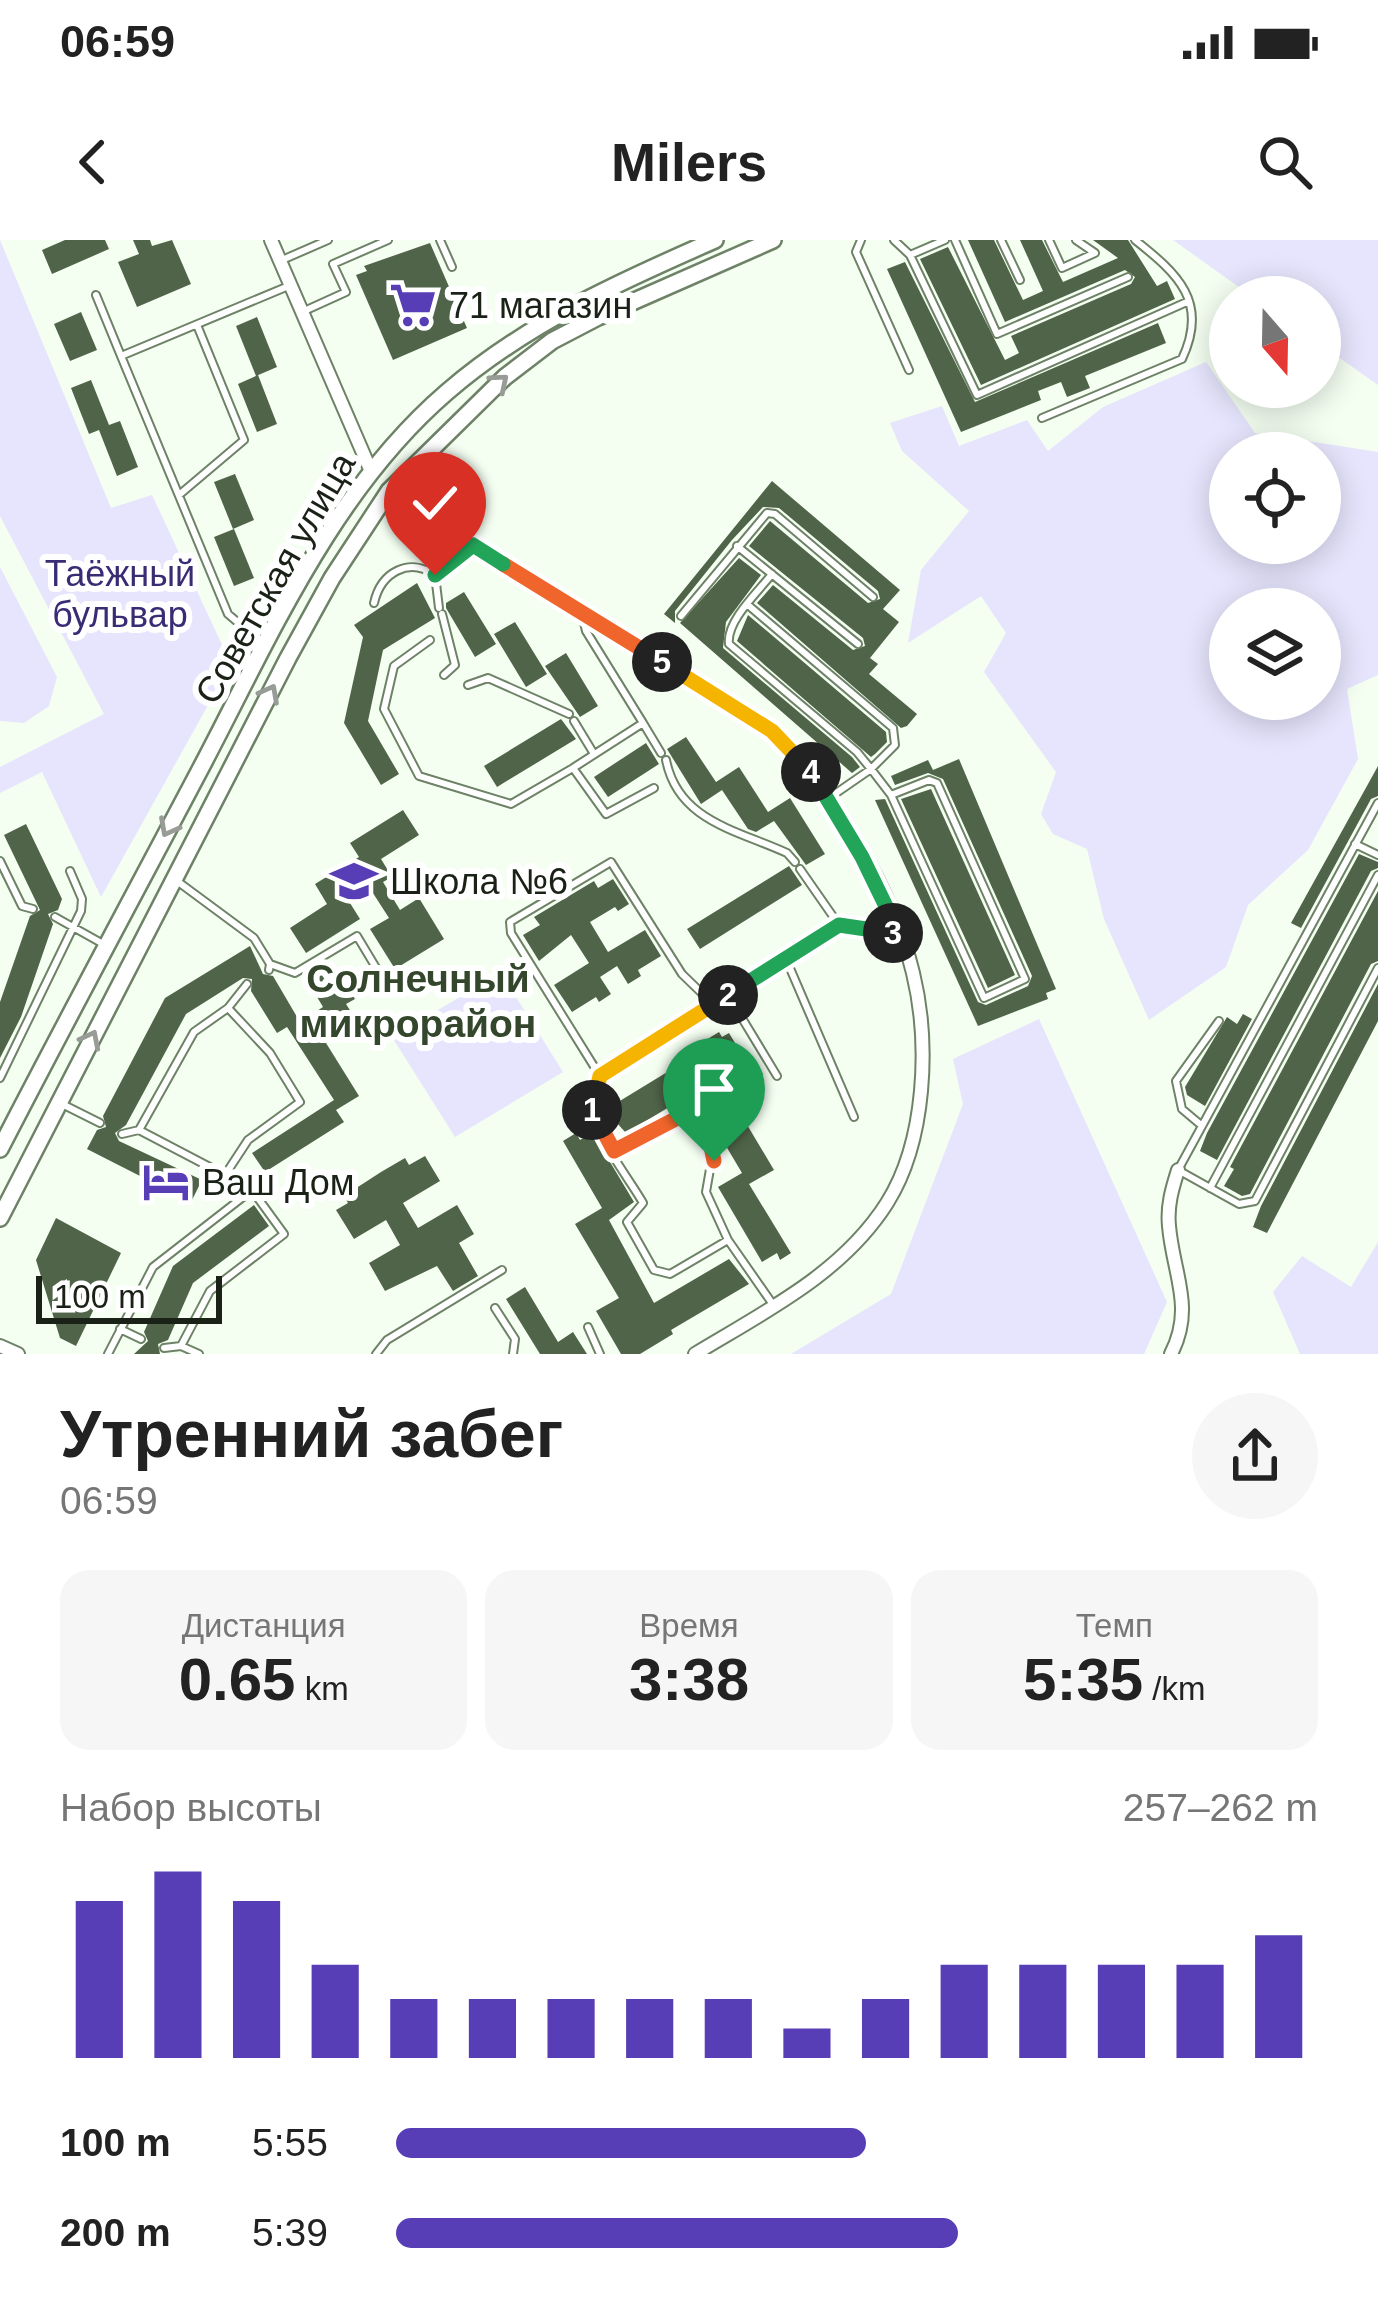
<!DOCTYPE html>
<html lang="ru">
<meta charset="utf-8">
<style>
:root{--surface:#fff;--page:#f6f6f6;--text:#222;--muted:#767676;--accent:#583eb6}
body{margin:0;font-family:Arial,sans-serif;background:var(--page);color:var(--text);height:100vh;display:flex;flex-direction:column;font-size:45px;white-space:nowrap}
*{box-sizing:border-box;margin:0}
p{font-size:39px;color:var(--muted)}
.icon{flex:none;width:66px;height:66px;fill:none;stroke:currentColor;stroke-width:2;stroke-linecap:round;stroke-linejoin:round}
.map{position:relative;height:1114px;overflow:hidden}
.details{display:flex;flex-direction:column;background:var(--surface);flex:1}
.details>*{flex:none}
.needle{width:78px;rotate:160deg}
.controls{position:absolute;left:1209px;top:36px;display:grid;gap:24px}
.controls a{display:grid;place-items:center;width:132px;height:132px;border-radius:50%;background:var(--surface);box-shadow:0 6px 30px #0003;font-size:60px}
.scale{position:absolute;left:36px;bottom:30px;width:186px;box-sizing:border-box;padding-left:12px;border:6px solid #1a2217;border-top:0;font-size:33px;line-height:42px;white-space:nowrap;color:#1a2217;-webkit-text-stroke:9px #fff;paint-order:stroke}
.pin{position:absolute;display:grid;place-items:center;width:102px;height:102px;color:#fff;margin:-123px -51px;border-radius:50% 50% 50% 0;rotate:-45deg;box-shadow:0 0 12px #0007}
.pin .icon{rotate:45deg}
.km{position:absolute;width:60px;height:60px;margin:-30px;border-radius:50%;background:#222;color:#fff;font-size:33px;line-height:60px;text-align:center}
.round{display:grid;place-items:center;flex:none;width:126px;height:126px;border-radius:63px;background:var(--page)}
.headline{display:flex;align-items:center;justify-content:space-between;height:204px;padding:0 60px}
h1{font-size:66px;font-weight:700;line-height:90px}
.figures{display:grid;grid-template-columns:repeat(3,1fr);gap:18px;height:204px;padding:12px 60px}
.figures div{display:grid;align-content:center;border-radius:30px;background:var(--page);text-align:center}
.figures b{font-size:60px;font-weight:700}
.figures small{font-size:33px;font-weight:400}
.figures p{font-size:33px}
.chart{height:336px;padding:24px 60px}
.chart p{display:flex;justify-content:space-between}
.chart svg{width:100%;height:216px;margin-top:12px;stroke:var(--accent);stroke-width:6}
ul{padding:0 60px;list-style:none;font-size:39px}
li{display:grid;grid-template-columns:192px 144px 1fr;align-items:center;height:90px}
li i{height:30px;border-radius:15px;background:var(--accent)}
.status{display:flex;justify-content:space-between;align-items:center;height:84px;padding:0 60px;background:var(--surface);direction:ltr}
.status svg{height:33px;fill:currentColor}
header{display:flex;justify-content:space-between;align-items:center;height:156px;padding:0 60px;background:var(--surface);font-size:54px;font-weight:700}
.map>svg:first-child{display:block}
.green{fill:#e6e5fd;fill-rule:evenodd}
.building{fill:#506449}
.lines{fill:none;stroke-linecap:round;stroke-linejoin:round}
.service-casing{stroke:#6d8266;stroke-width:10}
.minor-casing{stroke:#6d8266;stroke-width:16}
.tertiary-casing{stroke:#6d8266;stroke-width:20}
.service{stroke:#fff;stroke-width:6}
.minor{stroke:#fff;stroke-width:12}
.tertiary{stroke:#fff;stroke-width:15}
.oneway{stroke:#989c97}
.split-1-casing{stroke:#fff;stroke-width:24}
.split-2-casing{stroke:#fff;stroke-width:24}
.split-3-casing{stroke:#fff;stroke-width:24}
.split-4-casing{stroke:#fff;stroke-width:24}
.split-5-casing{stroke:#fff;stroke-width:24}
.split-6-casing{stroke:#fff;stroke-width:24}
.split-7-casing{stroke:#fff;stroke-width:24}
.split-1{stroke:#f0652b;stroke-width:15}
.split-2{stroke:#f5b400;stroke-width:15}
.split-3{stroke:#22a559;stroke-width:15}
.split-4{stroke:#22a559;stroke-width:15}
.split-5{stroke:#f5b400;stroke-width:15}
.split-6{stroke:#f0652b;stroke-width:15}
.split-7{stroke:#22a559;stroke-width:15}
.labels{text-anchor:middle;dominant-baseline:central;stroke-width:12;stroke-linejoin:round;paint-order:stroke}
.poi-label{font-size:36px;fill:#1a2217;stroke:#fff;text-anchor:start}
.park-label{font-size:36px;fill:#3a2c74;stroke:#fff}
.street-label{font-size:36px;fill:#1a2217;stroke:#fff}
.neighbourhood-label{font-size:39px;font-weight:bold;fill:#34472d;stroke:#fff}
</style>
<div class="status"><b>06:59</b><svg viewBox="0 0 49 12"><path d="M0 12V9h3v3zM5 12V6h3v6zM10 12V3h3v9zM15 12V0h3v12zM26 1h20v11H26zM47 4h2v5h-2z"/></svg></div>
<header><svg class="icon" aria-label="back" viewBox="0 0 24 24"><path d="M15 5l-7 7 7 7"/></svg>Milers<svg class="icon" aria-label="search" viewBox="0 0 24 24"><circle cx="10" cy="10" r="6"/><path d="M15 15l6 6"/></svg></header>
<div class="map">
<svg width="1378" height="1114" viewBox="0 0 1378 1114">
<rect width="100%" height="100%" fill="#f4fef1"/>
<!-- green -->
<path class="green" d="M 0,0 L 111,268 L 152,255 L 231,424 L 101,657 L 42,532 L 0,553 L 0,527 L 104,474 L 0,276 Z
M 1173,0 L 1378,0 L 1378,145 L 1320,104 L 1320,57 L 1253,57 Z
M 1206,122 L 1255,193 L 1378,212 L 1378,435 L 1347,449 L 1358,519 L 1308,610 L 1248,665 L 1226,727 L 1149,780 L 1104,679 L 1087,609 L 1053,594 L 1041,574 L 1056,532 L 984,432 L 1006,393 L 981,356 L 908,403 L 921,330 L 969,271 L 902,211 L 890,183 L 942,166 L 959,206 L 1027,180 L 1048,211 L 1103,167 ZM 1230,213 L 1320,213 L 1320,303 L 1230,303 ZM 1230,369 L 1320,369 L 1320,459 L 1230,459 Z
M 0,327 L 57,437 L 49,466 L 24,483 L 0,481 Z
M 501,733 L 563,832 L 455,897 L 392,797 Z
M 1039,779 L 1167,1062 L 1144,1114 L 791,1114 L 891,1054 L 963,864 L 953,819 Z
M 1378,1002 L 1378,1114 L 1300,1114 L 1273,1052 L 1302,1016 L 1351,1047 Z"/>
<!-- building -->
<path class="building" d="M 65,0 L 105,0 L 109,9 L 52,34 L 42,10 Z
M 133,0 L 150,0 L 152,6 L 172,0 L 191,44 L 137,67 L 118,22 L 139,14 Z
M 968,0 L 994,0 L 1023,60 L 1043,51 L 1020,0 L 1042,0 L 1063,42 L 1118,18 L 1093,0 L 1128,0 L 1157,46 L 1167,41 L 1175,59 L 981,145 L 920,19 L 948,7 L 1005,120 L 1019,113 L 1011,96 L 1131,44 L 1135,37 L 1125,30 L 1005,82 Z
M 430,3 L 467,88 L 393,120 L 356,35 L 367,31 L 364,26 Z
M 905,22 L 975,162 L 1158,83 L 1166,103 L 1085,136 L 1090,148 L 1067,157 L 1061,142 L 1038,151 L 1041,160 L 961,192 L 887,29 Z
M 81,72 L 97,110 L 70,121 L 54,84 Z
M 257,77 L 277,127 L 256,136 L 236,86 Z
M 258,135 L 277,184 L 257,192 L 238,144 Z
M 91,140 L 109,185 L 120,181 L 138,227 L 117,236 L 99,190 L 89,194 L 71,148 Z
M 235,234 L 254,280 L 233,289 L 214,242 Z
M 772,241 L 900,350 L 883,369 L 899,382 L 870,418 L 878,424 L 869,434 L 917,474 L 907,486 L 901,488 L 757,363 L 773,345 L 853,410 L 865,406 L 863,398 L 749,306 L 770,281 L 868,363 L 880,359 L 878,351 L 779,268 L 763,267 L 732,300 L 675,371 L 675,383 L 664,374 Z
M 234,289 L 254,338 L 234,346 L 214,297 Z
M 739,318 L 761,335 L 726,382 L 723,408 L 852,517 L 860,527 L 852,533 L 680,383 Z
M 417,343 L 435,378 L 383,410 L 368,481 L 399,534 L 381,545 L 344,483 L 363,397 L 354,385 Z
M 464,352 L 496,404 L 475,417 L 446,368 L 446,363 Z
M 748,375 L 886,492 L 887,502 L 875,514 L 871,517 L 737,401 Z
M 515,382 L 547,434 L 526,447 L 494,394 Z
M 566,413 L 598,466 L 580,477 L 545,426 Z
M 561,479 L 576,499 L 497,547 L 484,526 Z
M 686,497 L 716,542 L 739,527 L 768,572 L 790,558 L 825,614 L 806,625 L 774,581 L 756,592 L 748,589 L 722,550 L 701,564 L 667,509 Z
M 646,503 L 659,524 L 608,557 L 594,537 Z
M 959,519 L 1056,749 L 1046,753 L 1048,759 L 978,786 L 875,560 L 885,559 L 978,762 L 986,765 L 1028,746 L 1032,736 L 943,539 L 928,533 L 895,545 L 891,536 L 928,520 L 933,530 Z
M 1378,526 L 1378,556 L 1371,559 L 1301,688 L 1291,683 Z
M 931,549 L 1015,735 L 988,748 L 901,559 Z
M 403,570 L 419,595 L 381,619 L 392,637 L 383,642 L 400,670 L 419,658 L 444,699 L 395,729 L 370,689 L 389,678 L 371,650 L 350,663 L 360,679 L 306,713 L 290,688 L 327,664 L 315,644 L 359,617 L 350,603 Z
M 26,584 L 62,659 L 58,670 L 48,674 L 53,684 L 21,777 L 0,818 L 0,762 L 30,676 L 40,670 L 4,595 Z
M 1359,614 L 1378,622 L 1378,628 L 1371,631 L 1217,920 L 1200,911 L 1207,893 Z
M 789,626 L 802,645 L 700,709 L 687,689 Z
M 613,639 L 629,664 L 618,671 L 615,667 L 590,682 L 608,712 L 645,690 L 661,716 L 638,730 L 641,736 L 628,744 L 617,726 L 600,737 L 611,754 L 599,762 L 596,757 L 572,772 L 554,745 L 589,723 L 571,695 L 539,721 L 523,695 L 540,685 L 534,677 L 594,641 L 598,648 Z
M 1378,651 L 1378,721 L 1371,724 L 1250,954 L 1242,956 L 1224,946 L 1234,929 L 1230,927 Z
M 250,706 L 263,734 L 273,736 L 300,782 L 323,767 L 307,740 L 333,724 L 355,759 L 346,764 L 358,783 L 326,803 L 359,856 L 336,870 L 344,882 L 265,932 L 252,913 L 334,860 L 287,787 L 277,793 L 251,751 L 252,739 L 243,738 L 186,774 L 126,885 L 115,893 L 119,901 L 202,940 L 191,962 L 87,909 L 97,890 L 106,887 L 103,876 L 165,758 Z
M 1378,744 L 1378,781 L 1267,993 L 1253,987 L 1261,966 Z
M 1243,774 L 1252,779 L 1205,866 L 1187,855 L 1185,847 L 1227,777 L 1237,784 Z
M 719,792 L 722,797 L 729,793 L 735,803 L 728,807 L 739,825 L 753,817 L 763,834 L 727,851 L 774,930 L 749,944 L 791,1013 L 780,1020 L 777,1013 L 762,1022 L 718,947 L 742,933 L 694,852 L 626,893 L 605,870 L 682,823 L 678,817 Z
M 592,892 L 634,962 L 609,980 L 654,1063 L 729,1019 L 749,1044 L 671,1090 L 673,1094 L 640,1114 L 621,1114 L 596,1071 L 619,1058 L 575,984 L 602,968 L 563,901 L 576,893 L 580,900 Z
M 425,916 L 440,941 L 403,963 L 418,988 L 457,965 L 474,994 L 459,1003 L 478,1036 L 453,1051 L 437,1026 L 385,1051 L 369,1023 L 400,1005 L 386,980 L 354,999 L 336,970 L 348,963 L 344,956 L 381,932 L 405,918 L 409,925 Z
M 254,965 L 269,986 L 193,1043 L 168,1100 L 158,1104 L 160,1114 L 134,1114 L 148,1101 L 144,1092 L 173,1026 Z
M 56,978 L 121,1013 L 76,1106 L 60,1098 L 36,1020 Z
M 525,1047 L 558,1102 L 573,1092 L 587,1114 L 540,1114 L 506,1059 Z"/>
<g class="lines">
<defs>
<path id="service" d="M 440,0 L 452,27
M 861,0 L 856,12 L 909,130
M 894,0 L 910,15 L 977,155 L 1189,61
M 955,0 L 997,94 L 1128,37
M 1001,0 L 1020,40
M 1049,0 L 1062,28 L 1095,13 L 1076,0
M 910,15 L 945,0
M 282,20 L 328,0
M 96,55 L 121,116
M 302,72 L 346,52 L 333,24 L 388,0
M 1042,178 L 1182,119 C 1209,62 1178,34 1135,0
M 179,255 L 244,200 L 197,85
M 737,306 L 858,404
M 374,363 C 381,332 409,317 435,335
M 748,365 L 893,488 L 895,505 L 871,529 L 857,512 L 729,404 C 726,381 758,352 772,334
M 439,368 L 435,335 L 473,305
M 442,374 L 455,425 L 444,435
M 582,374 L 586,391 L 643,483 L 573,528 L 606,574 L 654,548
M 681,376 L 767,273 L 775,274 L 873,357
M 430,400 L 394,426 L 384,469 L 419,536 L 511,564 L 573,528
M 262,403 L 228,374 L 121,116 L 291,45
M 468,445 L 488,438 L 569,474
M 574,481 L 594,514
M 643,483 L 661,513
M 666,520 C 678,581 737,590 787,613 L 795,622
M 829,558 L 871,529 L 891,555 L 984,758 L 1025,739 L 937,543 L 929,540 L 891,555
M 1378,563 L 1178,930 L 1239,964 L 1255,961 L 1378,728
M 1355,604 L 1378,615
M 0,621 L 22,666 L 33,669
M 800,629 L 839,685
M 177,641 L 254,698 L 270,724 L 269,730
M 55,677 L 105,705
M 786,719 L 854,877
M 270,724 L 295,733 L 357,696 L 390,751
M 728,755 L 777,836
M 228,768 L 270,813 L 300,862 L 248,900 L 225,935 L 252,950
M 600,836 L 511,693 L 510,682 L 611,622 L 682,734 L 713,764
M 0,838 L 81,671 L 82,659 L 70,631
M 60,863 L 100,883
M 1201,885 L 1182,869 L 1176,841 L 1219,781
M 122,894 L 139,890
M 614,911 L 677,875 L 691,875 L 713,912 L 706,952 L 728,1000
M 225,935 L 139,890 L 194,792 L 228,768 L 247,744
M 1210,948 L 1378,635
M 774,1066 L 728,1000 L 670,1034 L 654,1030 L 627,982 L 643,963 C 624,929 566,864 607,830 L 839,685 L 898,691
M 495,1068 L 515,1099 L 513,1114
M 588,1087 L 600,1114
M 120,1089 L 141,1099
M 164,1108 L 181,1106
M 108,1114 L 153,1027 L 252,950 L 284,994 L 210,1051 L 181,1106 L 199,1114
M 376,1114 L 387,1100 L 502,1030"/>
<path id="minor" d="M 271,0 L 370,229
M 389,251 L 772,491 C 831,545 894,654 913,733 C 930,803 926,901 887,963 C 842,1034 764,1072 695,1114
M 0,1106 L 18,1114
M 1171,1114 C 1195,1067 1173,1034 1169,986 C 1167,966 1172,949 1178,930"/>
<path id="tertiary" d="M 0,909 C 67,779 136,651 204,522 C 272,392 334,249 447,152 C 527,83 619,42 715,0
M 0,978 L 288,418 L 332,338 L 389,251 L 505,137 L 552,101 L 598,77 L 773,0"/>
</defs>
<!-- service casing -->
<use href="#service" class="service-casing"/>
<!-- minor casing -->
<use href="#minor" class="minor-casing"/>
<!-- tertiary casing -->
<use href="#tertiary" class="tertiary-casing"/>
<!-- service -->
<use href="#service" class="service"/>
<!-- minor -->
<use href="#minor" class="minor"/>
<!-- tertiary -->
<use href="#tertiary" class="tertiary"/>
</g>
<!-- one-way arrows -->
<defs><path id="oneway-chevron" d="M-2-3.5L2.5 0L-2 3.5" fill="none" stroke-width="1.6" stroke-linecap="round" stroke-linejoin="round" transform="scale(3)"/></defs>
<g class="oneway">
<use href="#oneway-chevron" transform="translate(500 142) rotate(-40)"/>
<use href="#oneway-chevron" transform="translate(270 453) rotate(-62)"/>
<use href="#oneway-chevron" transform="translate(168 588) rotate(118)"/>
<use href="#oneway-chevron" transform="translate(91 799) rotate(-63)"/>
</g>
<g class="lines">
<defs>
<path id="split-1" d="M 592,870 L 614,911 L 687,873 L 710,902 L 714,921"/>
<path id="split-2" d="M 592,870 L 600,836 L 728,755"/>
<path id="split-3" d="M 728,755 L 839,685 L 893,693"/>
<path id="split-4" d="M 811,532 L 862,617 L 898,691 L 893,693"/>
<path id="split-5" d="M 662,422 L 772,491 L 811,532"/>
<path id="split-6" d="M 503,324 L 662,422"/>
<path id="split-7" d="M 435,335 L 473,305 L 503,324"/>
</defs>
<!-- split-1 casing -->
<use href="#split-1" class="split-1-casing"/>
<!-- split-2 casing -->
<use href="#split-2" class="split-2-casing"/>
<!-- split-3 casing -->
<use href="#split-3" class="split-3-casing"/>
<!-- split-4 casing -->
<use href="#split-4" class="split-4-casing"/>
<!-- split-5 casing -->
<use href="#split-5" class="split-5-casing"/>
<!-- split-6 casing -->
<use href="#split-6" class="split-6-casing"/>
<!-- split-7 casing -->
<use href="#split-7" class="split-7-casing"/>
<!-- split-1 -->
<use href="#split-1" class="split-1"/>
<!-- split-2 -->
<use href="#split-2" class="split-2"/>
<!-- split-3 -->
<use href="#split-3" class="split-3"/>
<!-- split-4 -->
<use href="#split-4" class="split-4"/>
<!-- split-5 -->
<use href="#split-5" class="split-5"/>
<!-- split-6 -->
<use href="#split-6" class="split-6"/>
<!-- split-7 -->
<use href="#split-7" class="split-7"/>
</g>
<!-- icons -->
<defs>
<symbol id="supermarket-bare" viewBox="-9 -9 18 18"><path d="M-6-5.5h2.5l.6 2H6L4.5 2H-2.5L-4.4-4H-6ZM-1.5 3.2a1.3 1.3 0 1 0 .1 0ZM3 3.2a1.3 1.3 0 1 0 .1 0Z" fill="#583eb6" stroke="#fff" stroke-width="2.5" paint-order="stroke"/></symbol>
<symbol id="school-bare" viewBox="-9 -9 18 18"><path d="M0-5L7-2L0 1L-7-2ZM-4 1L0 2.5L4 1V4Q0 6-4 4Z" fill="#583eb6" stroke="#fff" stroke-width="2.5" paint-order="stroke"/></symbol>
<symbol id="hotel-bare" viewBox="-9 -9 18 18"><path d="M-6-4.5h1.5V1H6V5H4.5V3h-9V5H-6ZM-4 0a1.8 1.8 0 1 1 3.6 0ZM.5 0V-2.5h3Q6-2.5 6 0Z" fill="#583eb6" stroke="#fff" stroke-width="2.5" paint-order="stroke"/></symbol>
</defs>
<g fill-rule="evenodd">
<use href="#supermarket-bare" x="380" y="32" width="66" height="66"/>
<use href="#school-bare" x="321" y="608" width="66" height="66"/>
<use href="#hotel-bare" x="133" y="909" width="66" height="66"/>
</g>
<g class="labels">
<!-- poi labels -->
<g class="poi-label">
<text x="449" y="65">71 магазин</text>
<text x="390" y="641">Школа №6</text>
<text x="202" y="942">Ваш Дом</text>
</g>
<!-- park labels -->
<g class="park-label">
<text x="120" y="333">Таёжный<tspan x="120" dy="41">бульвар</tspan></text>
</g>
<!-- street labels -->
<g class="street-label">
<text transform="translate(275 338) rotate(-60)">Советская улица</text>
</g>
<!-- neighbourhood labels -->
<g class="neighbourhood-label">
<text x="418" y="738">Солнечный<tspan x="418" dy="45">микрорайон</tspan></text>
</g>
</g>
</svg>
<div class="controls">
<a><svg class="needle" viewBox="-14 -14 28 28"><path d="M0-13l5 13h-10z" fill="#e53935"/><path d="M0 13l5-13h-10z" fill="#767676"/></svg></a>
<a><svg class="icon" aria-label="locate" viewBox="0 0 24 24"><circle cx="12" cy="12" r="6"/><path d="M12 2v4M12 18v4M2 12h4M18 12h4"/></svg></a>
<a><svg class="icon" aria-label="layers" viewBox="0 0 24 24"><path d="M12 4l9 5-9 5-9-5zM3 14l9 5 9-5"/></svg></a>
</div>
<div class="scale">100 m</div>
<div class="pin" style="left:714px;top:921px;background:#1e9e55"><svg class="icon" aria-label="arrive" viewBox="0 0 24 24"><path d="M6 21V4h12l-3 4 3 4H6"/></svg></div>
<div class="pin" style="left:435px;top:335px;background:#d93025"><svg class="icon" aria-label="check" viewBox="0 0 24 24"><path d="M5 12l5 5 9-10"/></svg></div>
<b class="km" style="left:592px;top:870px">1</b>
<b class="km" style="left:728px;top:755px">2</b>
<b class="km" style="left:893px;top:693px">3</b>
<b class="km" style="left:811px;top:532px">4</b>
<b class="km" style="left:662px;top:422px">5</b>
</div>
<section class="details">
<div class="headline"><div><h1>Утренний забег</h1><p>06:59</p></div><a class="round"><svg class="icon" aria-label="share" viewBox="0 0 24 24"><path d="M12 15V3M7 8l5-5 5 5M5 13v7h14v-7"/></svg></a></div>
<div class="figures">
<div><p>Дистанция</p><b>0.65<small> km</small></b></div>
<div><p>Время</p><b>3:38</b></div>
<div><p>Темп</p><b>5:35<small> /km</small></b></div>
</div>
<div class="chart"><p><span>Набор высоты</span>257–262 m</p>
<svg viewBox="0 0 160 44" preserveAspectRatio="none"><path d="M5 44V12M15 44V6M25 44V12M35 44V25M45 44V32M55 44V32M65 44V32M75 44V32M85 44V32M95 44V38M105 44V32M115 44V25M125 44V25M135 44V25M145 44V25M155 44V19"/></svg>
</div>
<ul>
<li><b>100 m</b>5:55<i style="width:51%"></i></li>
<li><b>200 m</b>5:39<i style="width:61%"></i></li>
</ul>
</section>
